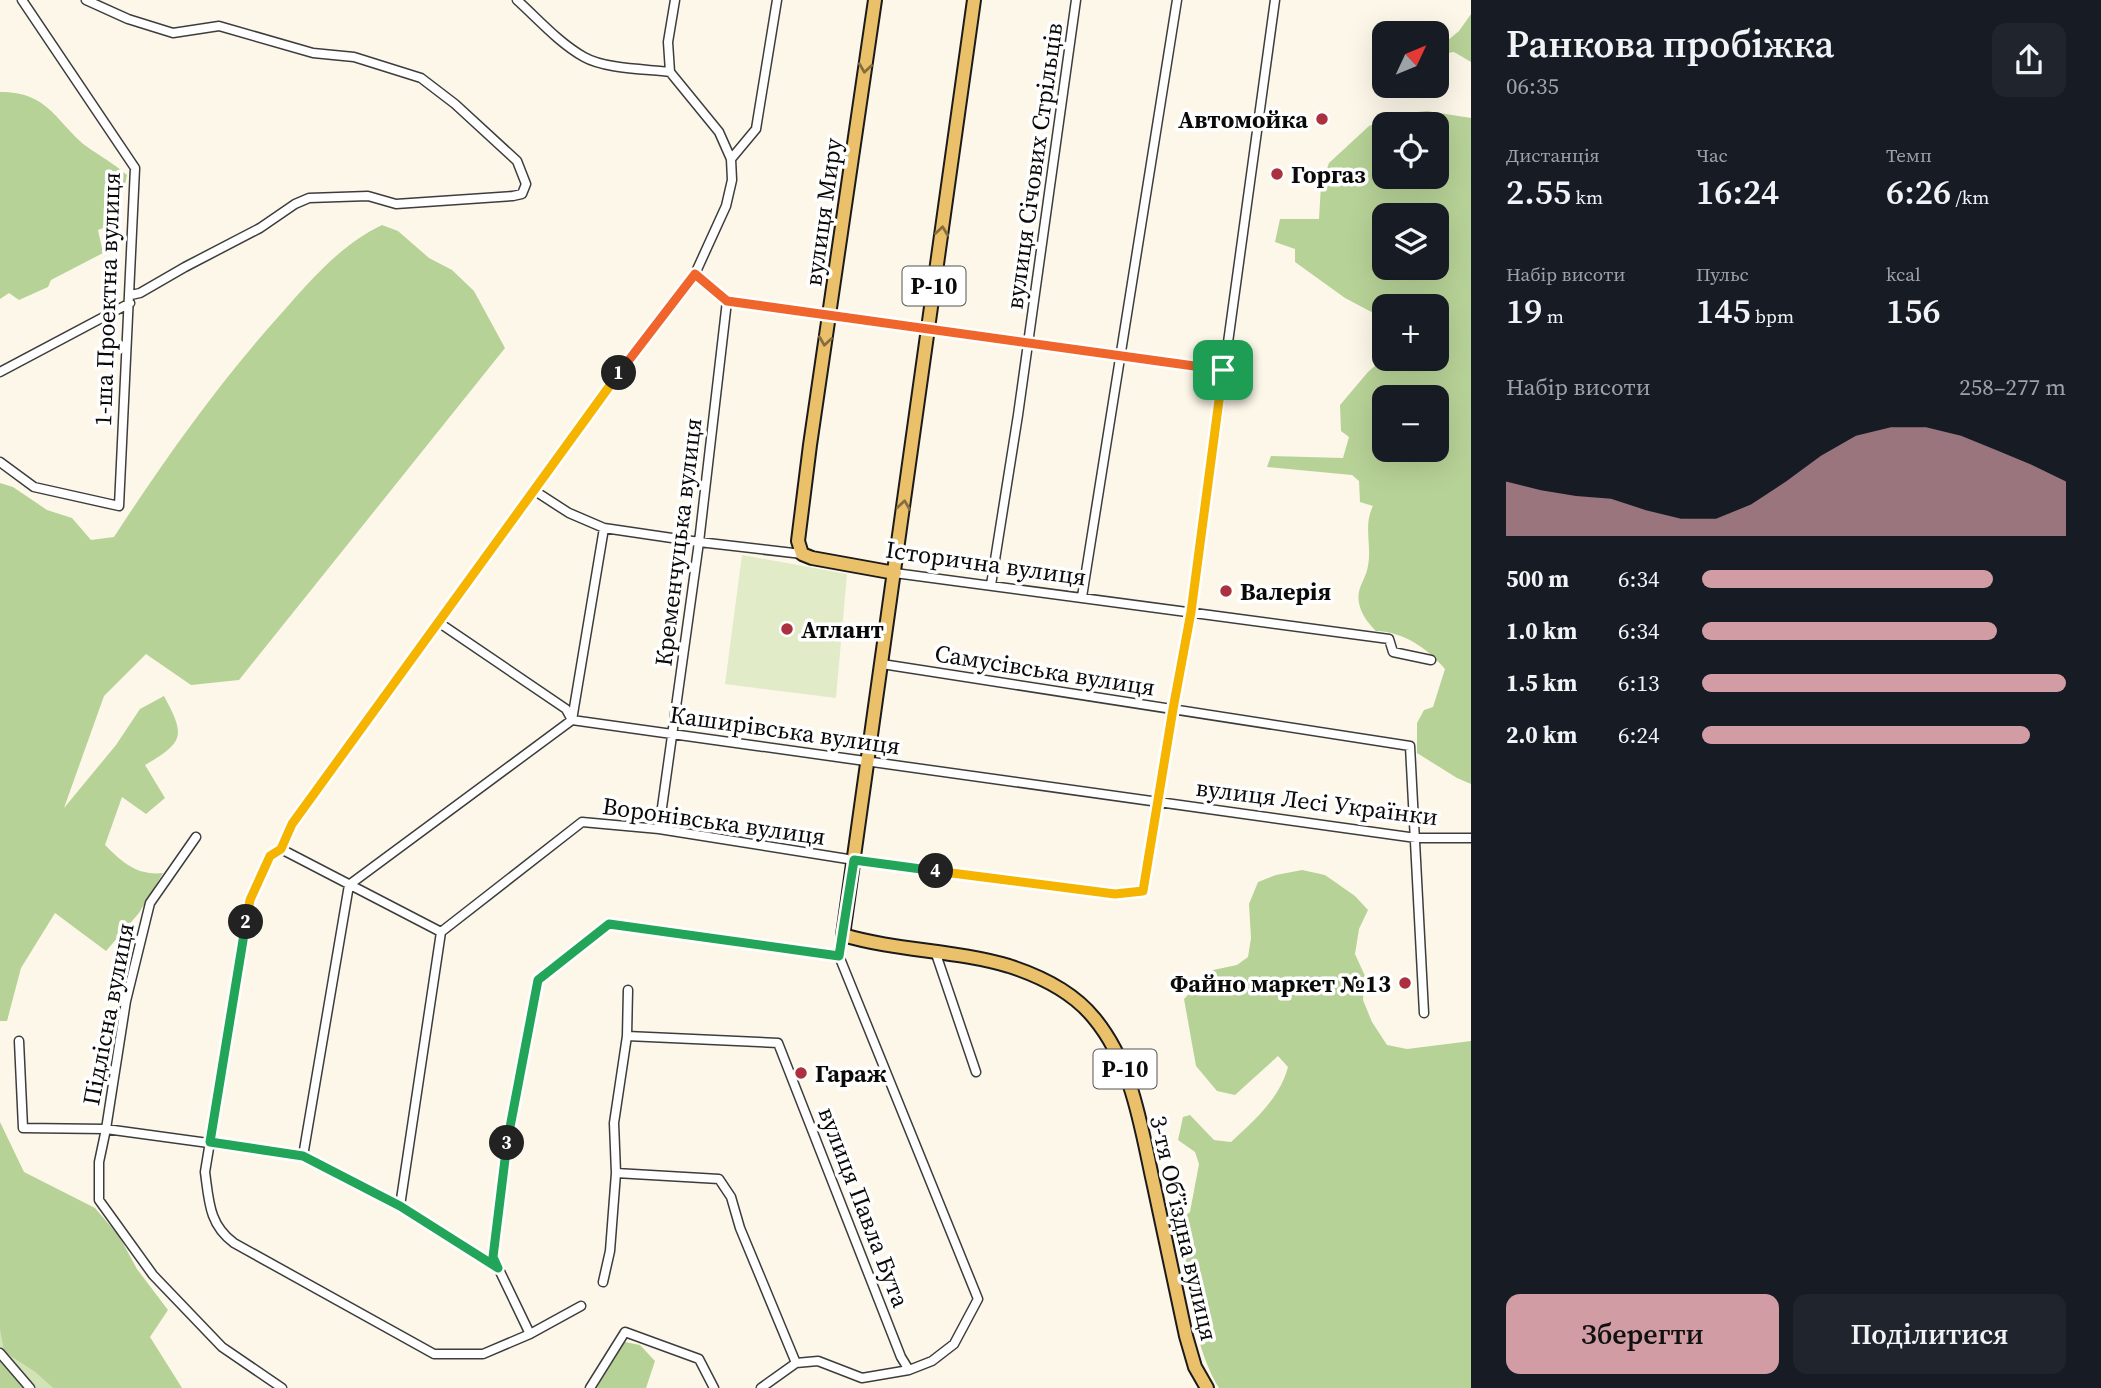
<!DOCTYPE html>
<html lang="uk">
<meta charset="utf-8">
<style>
:root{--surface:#171b24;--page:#20242c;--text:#f1f3f6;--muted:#9ea1a6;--accent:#d29ca5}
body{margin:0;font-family:"Source Serif 4",serif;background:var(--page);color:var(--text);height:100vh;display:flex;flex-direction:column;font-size:26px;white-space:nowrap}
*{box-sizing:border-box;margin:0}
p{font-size:23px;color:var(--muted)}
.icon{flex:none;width:38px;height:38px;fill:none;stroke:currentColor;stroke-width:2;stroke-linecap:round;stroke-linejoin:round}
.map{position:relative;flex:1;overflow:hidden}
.drawer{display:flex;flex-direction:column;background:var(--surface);width:630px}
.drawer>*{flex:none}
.needle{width:46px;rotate:46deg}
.controls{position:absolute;left:1372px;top:21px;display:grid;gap:14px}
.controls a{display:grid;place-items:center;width:77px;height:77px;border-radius:14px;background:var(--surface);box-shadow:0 7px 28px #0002;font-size:35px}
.pin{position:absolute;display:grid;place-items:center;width:60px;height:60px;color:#fff;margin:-30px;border-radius:14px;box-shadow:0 4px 10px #0006}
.km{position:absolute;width:35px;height:35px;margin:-18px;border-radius:50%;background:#222;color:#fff;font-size:19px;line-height:35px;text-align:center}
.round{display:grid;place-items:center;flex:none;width:74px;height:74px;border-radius:14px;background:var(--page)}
.overview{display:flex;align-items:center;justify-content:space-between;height:119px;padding:0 35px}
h1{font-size:38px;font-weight:600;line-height:52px}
.figures{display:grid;grid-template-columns:repeat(3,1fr);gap:10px;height:119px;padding:7px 35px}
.figures div{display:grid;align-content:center}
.figures b{font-size:35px;font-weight:600}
.figures small{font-size:19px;font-weight:400}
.figures p{font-size:19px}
.chart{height:196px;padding:14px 35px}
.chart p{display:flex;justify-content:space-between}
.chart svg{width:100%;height:126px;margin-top:7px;fill:var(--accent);opacity:.7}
.primary-button{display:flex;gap:14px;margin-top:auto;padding:14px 35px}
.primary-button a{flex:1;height:80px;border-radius:14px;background:var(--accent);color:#111;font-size:28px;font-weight:600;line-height:80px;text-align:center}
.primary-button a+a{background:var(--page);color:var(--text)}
ul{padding:0 35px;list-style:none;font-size:23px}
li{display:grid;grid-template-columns:112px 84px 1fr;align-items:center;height:52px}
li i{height:18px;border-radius:9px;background:var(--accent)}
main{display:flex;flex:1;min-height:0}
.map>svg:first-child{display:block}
.green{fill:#d1e3b7}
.forest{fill:#b7d297;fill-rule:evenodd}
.pitch{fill:#e2ebc7}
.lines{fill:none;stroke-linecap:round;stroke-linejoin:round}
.street-casing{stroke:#3d3d3d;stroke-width:11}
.primary-casing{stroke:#1b1b1b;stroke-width:16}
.street{stroke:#fff;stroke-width:8}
.primary{stroke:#ebc06b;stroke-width:12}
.oneway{stroke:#866e3f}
.split-1-casing{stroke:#fff;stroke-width:14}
.split-2-casing{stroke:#fff;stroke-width:14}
.split-3-casing{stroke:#fff;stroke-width:14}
.split-4-casing{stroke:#fff;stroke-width:14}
.split-5-casing{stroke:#fff;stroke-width:14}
.split-1{stroke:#f0652b;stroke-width:9}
.split-2{stroke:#f5b400;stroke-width:9}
.split-3{stroke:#22a559;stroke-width:9}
.split-4{stroke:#22a559;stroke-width:9}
.split-5{stroke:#f5b400;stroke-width:9}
.poi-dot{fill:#ab3141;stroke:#fff;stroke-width:2.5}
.labels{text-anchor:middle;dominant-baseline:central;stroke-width:7;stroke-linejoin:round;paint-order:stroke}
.shield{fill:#fff;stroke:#545454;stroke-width:2}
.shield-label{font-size:23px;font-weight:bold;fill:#0a0a0a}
.poi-label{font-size:24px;font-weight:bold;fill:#0a0a0a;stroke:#fff;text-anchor:start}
.street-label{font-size:24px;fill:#0a0a0a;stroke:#fff}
</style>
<main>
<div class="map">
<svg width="1471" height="1388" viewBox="0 0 1471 1388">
<rect width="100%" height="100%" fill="#fdf7e9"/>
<!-- green -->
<path class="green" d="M 0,1330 L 4,1352 L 35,1372 L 53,1388 L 28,1388 L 0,1353 Z"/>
<!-- forest -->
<path class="forest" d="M 1471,14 L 1471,62 L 1454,52 L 1441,54 L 1437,52 L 1437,49 L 1459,31 Z
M 0,92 C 49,92 55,121 86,146 C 100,156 113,163 127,175 L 125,185 L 110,194 L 113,224 L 98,230 L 103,253 L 51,280 L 48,287 L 19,300 L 9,293 L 0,299 Z
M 1427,111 L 1471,118 L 1471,784 L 1457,778 L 1417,753 L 1417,723 L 1424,710 L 1433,707 L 1445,669 C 1427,648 1404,632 1376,631 C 1368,623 1361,614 1359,603 C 1356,587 1366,580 1368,566 C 1372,545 1363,525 1373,506 L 1360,502 L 1359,481 L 1352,475 L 1267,467 L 1271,456 L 1343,458 L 1349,437 L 1341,431 L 1340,405 L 1368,372 L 1384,358 L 1437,359 L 1437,306 L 1384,306 L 1384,326 L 1379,316 L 1345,298 L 1295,262 L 1295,249 L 1275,242 L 1280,219 L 1319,219 L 1321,185 L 1329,163 L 1369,126 L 1398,114 ZM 1437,124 L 1437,177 L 1384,177 L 1384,124 ZM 1384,215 L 1437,215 L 1437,268 L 1384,268 ZM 1437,397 L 1437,450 L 1384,450 L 1384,397 Z
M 382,225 L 398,231 L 429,258 L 452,270 L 474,291 L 505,348 L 239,680 L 191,685 L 146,654 L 104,696 L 64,808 L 116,745 L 140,709 L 164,696 C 185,735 185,742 145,765 L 165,798 L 146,814 L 122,797 L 105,845 C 122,862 137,876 163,873 L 139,913 L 106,951 L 55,913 L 21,968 L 7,1021 L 0,1021 L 0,483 L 13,487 L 47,510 L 72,518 L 91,540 L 114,537 C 164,460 218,384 279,316 C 310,281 340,245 382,225 Z
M 1302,870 L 1325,875 L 1355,896 L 1368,910 L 1359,929 L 1355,954 L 1365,976 L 1363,1000 L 1372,1022 L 1387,1045 L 1407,1049 L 1471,1041 L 1471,1388 L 1219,1388 C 1194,1349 1184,1271 1175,1224 L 1190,1212 L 1199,1164 L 1195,1152 L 1178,1140 L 1183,1117 L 1190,1115 L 1214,1140 L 1231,1142 C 1254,1121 1280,1098 1288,1067 L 1278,1056 L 1235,1095 L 1217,1091 L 1196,1066 L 1184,999 L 1213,970 L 1237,965 L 1248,957 L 1251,938 L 1249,904 L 1258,882 L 1276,875 Z
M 0,1122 L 24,1172 L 95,1208 L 119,1236 L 137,1269 L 168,1310 L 150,1337 L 182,1388 L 53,1388 L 35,1372 L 4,1352 L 0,1330 Z
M 615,1340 L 640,1345 L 655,1361 L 646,1388 L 593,1388 Z
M 0,1353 L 28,1388 L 0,1388 Z"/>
<!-- pitch -->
<path class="pitch" d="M 742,555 L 847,574 L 836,698 L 725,684 Z"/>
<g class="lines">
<defs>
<path id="street" d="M 86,0 L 128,19 L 173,33 L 219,26 L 313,53 L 354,57 L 421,78 L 455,104 L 517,161 L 526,184 L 522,194 L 513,196 L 396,204 L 368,196 L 309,198 L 295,204 L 260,228 L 185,267 L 140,293 L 131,295
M 517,0 C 538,19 559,43 584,57 C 605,69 646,69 670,72
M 731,159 L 756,129 L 777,0
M 695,274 L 727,301 L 1223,370
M 0,372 L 130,303
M 0,462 L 34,487 L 119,506 L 135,168 L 22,0
M 535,491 L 569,513 L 604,528 L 699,542 L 802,554
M 895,573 L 1389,639 L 1393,652 L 1431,660
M 991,585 L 1018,415 L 1076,0
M 1082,597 L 1177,0
M 438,622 L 566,709 L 572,720 L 1416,838 L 1471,838
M 882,664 L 1410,746 L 1424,1013
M 659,829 L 699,542 L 727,301
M 196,837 L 150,903 L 126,1001 L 106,1129 L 99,1162 L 99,1200 L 153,1275 L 222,1347 L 282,1388
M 281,849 L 441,932
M 441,932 L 582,822 L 659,829 L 854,860 L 1115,894 L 1143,891 L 1173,709 L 1191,612 L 1275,0
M 936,954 L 976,1072
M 627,1036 L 778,1043 L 901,1357 L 909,1370
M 19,1041 L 23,1128 L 106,1129 L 303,1156
M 616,1173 L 719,1179 L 731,1197 L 740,1228 L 796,1363 L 818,1361 L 862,1378 L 909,1370 L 932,1361 L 954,1344 L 978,1299 L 839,956 L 843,935
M 400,1206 L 441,932
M 498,1268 L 400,1206 L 303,1156 L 349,885 L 572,720 L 604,528
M 603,1282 L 610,1251 L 616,1173 L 614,1123 L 627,1036 L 628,990
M 581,1306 L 530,1334 L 483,1354 L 434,1354 L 234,1243 C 209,1225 209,1201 205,1172 L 250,900 L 270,856 L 281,849 L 292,824 L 611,385 L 695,274 L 726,206 L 732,180 L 731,159 L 719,132 L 670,72 L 668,42 L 675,0
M 530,1334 L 493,1257 L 507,1140 L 539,980 L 609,924 L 839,956
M 0,1353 L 30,1388
M 590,1388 L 625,1332 L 699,1359 L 714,1388
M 761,1388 L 796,1363"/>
<path id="primary" d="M 875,0 L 810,445 L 798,541 L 802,554 L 812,558 L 895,573
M 974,0 L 843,935 C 897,951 955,950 1009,966 C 1040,976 1073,992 1094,1018 C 1133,1065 1141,1128 1154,1186 C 1165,1236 1175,1286 1186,1336 L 1195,1367 L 1207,1388"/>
</defs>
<!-- street casing -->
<use href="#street" class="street-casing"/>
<!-- primary casing -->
<use href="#primary" class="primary-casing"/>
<!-- street -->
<use href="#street" class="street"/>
<!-- primary -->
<use href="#primary" class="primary"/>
</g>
<!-- one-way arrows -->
<defs><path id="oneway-chevron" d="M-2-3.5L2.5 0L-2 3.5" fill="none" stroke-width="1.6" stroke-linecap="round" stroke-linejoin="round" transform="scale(1.75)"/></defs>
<g class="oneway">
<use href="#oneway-chevron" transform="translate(865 68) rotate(98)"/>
<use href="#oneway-chevron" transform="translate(942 231) rotate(-82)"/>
<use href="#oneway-chevron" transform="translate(825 341) rotate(98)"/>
<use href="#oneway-chevron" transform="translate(904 505) rotate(-82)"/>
</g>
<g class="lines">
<defs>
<path id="split-1" d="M 619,373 L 695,274 L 727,301 L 1223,370"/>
<path id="split-2" d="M 246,922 L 250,900 L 270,856 L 281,849 L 292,824 L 619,373"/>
<path id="split-3" d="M 246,922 L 210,1142 L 303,1156 L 400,1206 L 498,1268 L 493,1257 L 507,1143"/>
<path id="split-4" d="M 507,1143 L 538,980 L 609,924 L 839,956 L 854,860 L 936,871"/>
<path id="split-5" d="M 936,871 L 1115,894 L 1143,891 L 1173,709 L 1191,612 L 1223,370"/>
</defs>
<!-- split-1 casing -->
<use href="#split-1" class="split-1-casing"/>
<!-- split-2 casing -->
<use href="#split-2" class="split-2-casing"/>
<!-- split-3 casing -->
<use href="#split-3" class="split-3-casing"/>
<!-- split-4 casing -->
<use href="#split-4" class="split-4-casing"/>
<!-- split-5 casing -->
<use href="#split-5" class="split-5-casing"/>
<!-- split-1 -->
<use href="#split-1" class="split-1"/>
<!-- split-2 -->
<use href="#split-2" class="split-2"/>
<!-- split-3 -->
<use href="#split-3" class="split-3"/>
<!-- split-4 -->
<use href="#split-4" class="split-4"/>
<!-- split-5 -->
<use href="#split-5" class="split-5"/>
</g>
<!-- markers -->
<g class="poi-dot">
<circle cx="1322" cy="119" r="7"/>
<circle cx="1277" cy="174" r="7"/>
<circle cx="1226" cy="591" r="7"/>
<circle cx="787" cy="629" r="7"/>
<circle cx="1405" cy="983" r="7"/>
<circle cx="801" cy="1073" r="7"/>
</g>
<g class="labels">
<!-- shield labels -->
<g class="shield">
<rect x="902.5" y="266.5" width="63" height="39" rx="5"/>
<rect x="1093.5" y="1049.5" width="63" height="39" rx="5"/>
</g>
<g class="shield-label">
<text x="934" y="286">Р-10</text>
<text x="1125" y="1069">Р-10</text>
</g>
<!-- poi labels -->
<g class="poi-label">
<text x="1308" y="119" text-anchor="end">Автомойка</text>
<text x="1291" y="174">Горгаз</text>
<text x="1240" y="591">Валерія</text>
<text x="801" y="629">Атлант</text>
<text x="1391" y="983" text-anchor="end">Файно маркет №13</text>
<text x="815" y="1073">Гараж</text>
</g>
<!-- street labels -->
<g class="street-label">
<text transform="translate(1034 166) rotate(-82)">вулиця Січових Стрільців</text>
<text transform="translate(823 212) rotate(-82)">вулиця Миру</text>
<text transform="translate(107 299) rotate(-88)">1-ша Проектна вулиця</text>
<text transform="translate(678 542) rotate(-83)">Кременчуцька вулиця</text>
<text transform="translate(986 563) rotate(8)">Історична вулиця</text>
<text transform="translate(1045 670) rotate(9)">Самусівська вулиця</text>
<text transform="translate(785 730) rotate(8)">Каширівська вулиця</text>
<text transform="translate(1317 802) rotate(7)">вулиця Лесі Українки</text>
<text transform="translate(714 821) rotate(8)">Воронівська вулиця</text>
<text transform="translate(108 1014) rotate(-79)">Підлісна вулиця</text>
<text transform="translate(864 1207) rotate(69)">вулиця Павла Бута</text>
<text transform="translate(1184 1228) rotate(77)">3-тя Обʼїздна вулиця</text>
</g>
</g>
</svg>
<div class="controls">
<a><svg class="needle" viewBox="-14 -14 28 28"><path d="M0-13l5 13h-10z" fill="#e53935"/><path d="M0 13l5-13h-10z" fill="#9ea1a6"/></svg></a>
<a><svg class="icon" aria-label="locate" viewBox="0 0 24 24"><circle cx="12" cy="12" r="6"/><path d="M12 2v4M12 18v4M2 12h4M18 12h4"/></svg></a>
<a><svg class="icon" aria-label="layers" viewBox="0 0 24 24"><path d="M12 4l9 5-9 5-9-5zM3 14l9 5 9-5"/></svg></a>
<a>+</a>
<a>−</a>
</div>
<div class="pin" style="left:1223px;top:370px;background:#1e9e55"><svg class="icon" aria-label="arrive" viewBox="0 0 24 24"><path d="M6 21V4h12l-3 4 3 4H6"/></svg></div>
<b class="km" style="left:619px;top:373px">1</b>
<b class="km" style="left:246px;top:922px">2</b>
<b class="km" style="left:507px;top:1143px">3</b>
<b class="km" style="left:936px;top:871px">4</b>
</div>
<section class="drawer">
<div class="overview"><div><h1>Ранкова пробіжка</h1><p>06:35</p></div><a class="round"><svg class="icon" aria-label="share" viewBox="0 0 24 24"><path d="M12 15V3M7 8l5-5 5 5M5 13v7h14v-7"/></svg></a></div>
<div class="figures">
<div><p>Дистанція</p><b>2.55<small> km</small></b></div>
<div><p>Час</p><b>16:24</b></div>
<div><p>Темп</p><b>6:26<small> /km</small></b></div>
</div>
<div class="figures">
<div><p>Набір висоти</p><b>19<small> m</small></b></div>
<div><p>Пульс</p><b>145<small> bpm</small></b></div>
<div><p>kcal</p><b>156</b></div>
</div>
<div class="chart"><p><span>Набір висоти</span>258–277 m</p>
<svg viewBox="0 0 160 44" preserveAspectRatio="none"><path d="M0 44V25L10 28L20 30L30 31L40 35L50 38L60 38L70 33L80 25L90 16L100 9L110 6L120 6L130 9L140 14L150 19L160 25V44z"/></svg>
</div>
<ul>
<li><b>500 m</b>6:34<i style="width:80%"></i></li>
<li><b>1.0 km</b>6:34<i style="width:81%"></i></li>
<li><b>1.5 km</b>6:13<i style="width:100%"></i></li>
<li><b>2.0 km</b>6:24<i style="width:90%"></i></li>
</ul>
<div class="primary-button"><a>Зберегти</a><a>Поділитися</a></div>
</section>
</main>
